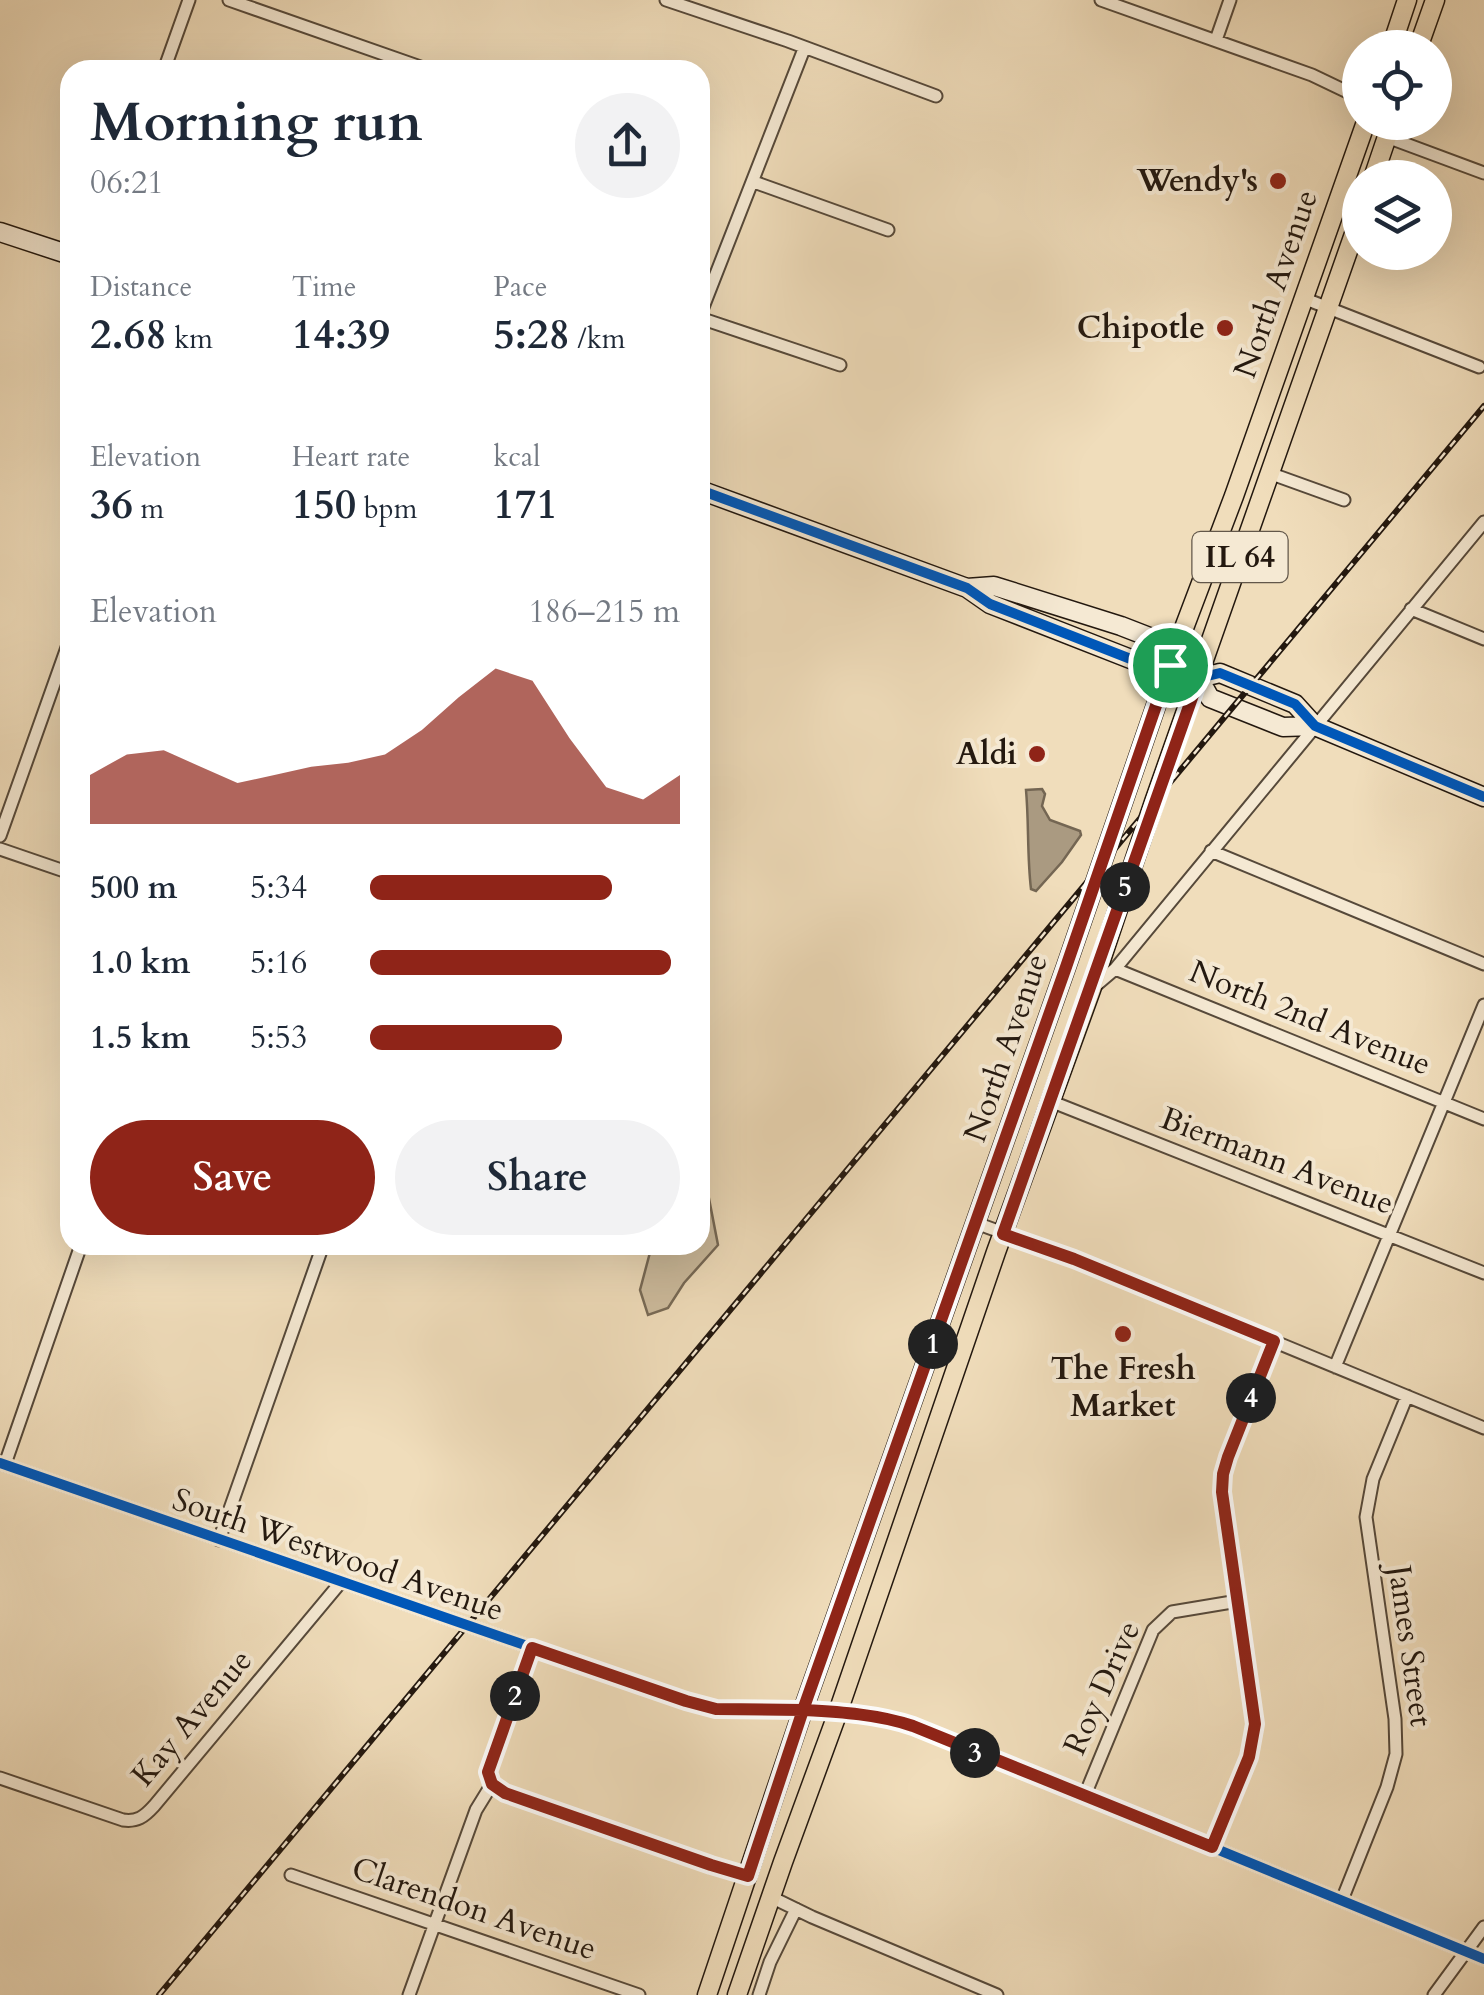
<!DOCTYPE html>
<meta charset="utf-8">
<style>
:root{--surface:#fff;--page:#f2f2f3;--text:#1f2937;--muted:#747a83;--accent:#8f2418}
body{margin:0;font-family:Cardo,serif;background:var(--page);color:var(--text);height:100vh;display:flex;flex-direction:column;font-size:38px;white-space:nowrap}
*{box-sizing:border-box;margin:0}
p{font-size:32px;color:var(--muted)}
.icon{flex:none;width:55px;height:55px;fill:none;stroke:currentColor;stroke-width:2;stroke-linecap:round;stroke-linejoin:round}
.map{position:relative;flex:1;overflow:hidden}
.drawer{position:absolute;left:60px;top:60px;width:650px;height:1195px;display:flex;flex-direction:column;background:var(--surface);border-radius:30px;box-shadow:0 10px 40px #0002}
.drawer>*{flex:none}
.buttons{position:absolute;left:1342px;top:30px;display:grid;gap:20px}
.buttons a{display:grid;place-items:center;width:110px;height:110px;border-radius:50%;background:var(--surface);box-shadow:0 10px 40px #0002;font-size:50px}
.pin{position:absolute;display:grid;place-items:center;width:85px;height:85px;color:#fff;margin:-42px;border:5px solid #fff;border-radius:50%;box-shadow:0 2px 10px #0007}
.km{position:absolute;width:50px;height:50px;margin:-25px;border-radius:50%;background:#222;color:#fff;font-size:28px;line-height:50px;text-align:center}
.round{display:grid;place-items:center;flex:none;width:105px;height:105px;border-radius:52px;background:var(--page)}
.head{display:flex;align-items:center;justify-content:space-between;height:170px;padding:0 30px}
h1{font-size:55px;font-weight:700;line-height:75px}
.metrics{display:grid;grid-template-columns:repeat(3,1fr);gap:15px;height:170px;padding:10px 30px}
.metrics div{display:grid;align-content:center}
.metrics b{font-size:42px;font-weight:700}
.metrics small{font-size:28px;font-weight:400}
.metrics p{font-size:28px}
.chart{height:280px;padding:20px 30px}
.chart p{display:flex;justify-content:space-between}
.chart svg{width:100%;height:180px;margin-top:10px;fill:var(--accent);opacity:.7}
.action{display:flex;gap:20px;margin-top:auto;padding:20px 30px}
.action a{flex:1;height:115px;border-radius:60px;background:var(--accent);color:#fff;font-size:40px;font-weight:700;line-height:115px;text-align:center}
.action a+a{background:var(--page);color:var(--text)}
ul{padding:0 30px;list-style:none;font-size:32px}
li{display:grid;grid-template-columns:160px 120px 1fr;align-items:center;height:75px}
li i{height:25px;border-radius:12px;background:var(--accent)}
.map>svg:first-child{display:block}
.green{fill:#cdbc9e;stroke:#786a56;stroke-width:2.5}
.water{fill:#aa9a81;stroke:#746653;stroke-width:2.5}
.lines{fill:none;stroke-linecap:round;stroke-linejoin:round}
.street-casing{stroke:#56493a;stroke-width:15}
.secondary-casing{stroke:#23180f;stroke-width:21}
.primary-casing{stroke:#23180f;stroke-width:21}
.street{stroke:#f5e9d3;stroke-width:11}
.secondary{stroke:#f5e9d3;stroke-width:18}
.primary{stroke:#f0ddbb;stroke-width:18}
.rail-casing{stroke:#23180f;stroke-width:6}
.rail{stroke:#f5e9d3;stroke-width:2.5;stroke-dasharray:8;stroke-linecap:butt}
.cycleway-casing{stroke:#f5e9d3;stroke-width:16}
.cycleway{stroke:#0057b8;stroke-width:10}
.route-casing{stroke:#fff;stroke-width:20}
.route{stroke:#8f2418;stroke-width:12}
.poi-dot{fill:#8f2418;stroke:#f5e9d3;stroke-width:4}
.labels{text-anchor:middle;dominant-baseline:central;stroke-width:8;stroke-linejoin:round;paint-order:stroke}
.shield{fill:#f5e9d3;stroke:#62574a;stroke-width:2.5}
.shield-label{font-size:30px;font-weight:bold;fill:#23180f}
.poi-label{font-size:32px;font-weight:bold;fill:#23180f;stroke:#f5e9d3;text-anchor:end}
.street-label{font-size:32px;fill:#23180f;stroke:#f5e9d3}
</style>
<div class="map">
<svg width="1484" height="1995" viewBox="0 0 1484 1995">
<rect width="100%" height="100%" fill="#f0ddbb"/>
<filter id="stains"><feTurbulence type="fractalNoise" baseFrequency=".002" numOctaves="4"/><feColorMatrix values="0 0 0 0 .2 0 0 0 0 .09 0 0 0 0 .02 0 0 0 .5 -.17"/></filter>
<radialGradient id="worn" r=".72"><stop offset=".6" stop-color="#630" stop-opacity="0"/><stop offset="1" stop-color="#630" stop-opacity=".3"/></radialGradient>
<!-- green -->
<path class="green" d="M 700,1167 L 705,1178 L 718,1245 L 684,1283 L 668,1308 L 648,1315 L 640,1290 L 652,1245 L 700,1245 Z"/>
<!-- water -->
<path class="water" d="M 1042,789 L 1045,794 L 1042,806 L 1050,820 L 1080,831 L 1081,835 L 1062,862 L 1036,891 L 1031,889 C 1027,856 1029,823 1026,790 Z"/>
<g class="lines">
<defs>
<path id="street" d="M 229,0 L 429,70
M 666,0 L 788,41 L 936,96
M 1101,0 L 1312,75 L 1360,98
M 1216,40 L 1230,0
M 164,70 L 189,0
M 1387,137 L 1484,173
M 754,182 L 888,230
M 1303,298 L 1479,367
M 700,315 L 804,49
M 700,318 L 840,365
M 1269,473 L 1344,500
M 1411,609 L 1484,639
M 0,836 L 70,639
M 0,849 L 70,873
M 1211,851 L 1484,964
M 1115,969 L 1484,1119
M 1095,986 L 1115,969 L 1484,522
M 1050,1101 L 1484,1273
M 976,1223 L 1074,1259 L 1484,1428
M 1335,1367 L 1484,1005
M 0,1463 L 686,1701 L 716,1709 L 838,1712 L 901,1722 L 927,1733 L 1085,1795 L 1484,1959
M 5,1464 L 81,1245
M 219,1540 L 323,1245
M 0,1778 L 123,1820 C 137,1822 144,1817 154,1806 L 341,1582
M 492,1784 L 505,1793 L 709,1864 L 748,1876
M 1085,1795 L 1153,1630 L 1172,1612 L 1238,1601
M 1212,1847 L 1249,1757 L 1255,1724 L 1224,1516 L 1222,1492 L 1223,1474 L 1228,1457 L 1273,1341
M 291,1875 L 639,1995
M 771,1897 L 812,1917 L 997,1995
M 1342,1900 L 1387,1787 L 1396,1754 L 1395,1719 L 1366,1517 L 1373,1479 L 1407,1396
M 409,1995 L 476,1810 L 492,1784 L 488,1772 L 532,1648
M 759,1995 L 770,1962 L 796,1909
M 1434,1995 L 1484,1927"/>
<path id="secondary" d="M 0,232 L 70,255
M 700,490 L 967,588 L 990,604 L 1146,665 L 1170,665 L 1199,678 L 1220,673 L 1295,704 L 1315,726 L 1484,797
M 967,588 L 994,586 L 1121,626 L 1157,640 L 1170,665
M 1199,678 L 1210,698 L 1283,727 L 1315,726"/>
<path id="primary" d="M 1391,48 L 1407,0
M 1418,48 L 1435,0
M 1373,178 L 1392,122
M 707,1995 L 803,1710 L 1066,967 L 1170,665 L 1234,496 L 1366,122
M 737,1995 L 783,1862 L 838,1712 L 996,1252 L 1091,990 L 1154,802 L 1360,217"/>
</defs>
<!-- street casing -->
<use href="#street" class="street-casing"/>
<!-- secondary casing -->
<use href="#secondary" class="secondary-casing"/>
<!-- primary casing -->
<use href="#primary" class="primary-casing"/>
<!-- street -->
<use href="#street" class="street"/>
<!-- secondary -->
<use href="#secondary" class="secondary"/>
<!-- primary -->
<use href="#primary" class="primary"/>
<defs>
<path id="rail" d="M 159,1995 L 1484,406"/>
</defs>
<!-- rail casing -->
<use href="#rail" class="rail-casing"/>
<!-- rail -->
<use href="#rail" class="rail"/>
<defs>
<path id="cycleway" d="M 700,490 L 967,588 L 990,604 L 1146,665 L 1170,665 L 1199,678 L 1220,673 L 1295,704 L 1315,726 L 1484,797
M 0,1463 L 686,1701 L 716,1709 L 838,1712 L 901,1722 L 927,1733 L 1085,1795 L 1484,1959"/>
</defs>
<!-- cycleway casing -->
<use href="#cycleway" class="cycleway-casing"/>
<!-- cycleway -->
<use href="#cycleway" class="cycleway"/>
</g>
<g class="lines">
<defs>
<path id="route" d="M 1170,665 L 1066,967 L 803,1710 L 716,1709 L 686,1701 L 532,1648 L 488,1772 L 492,1784 L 505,1793 L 711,1865 L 748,1876 L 803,1710 C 839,1712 878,1714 913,1726 C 1012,1767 1113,1806 1212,1847 L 1249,1757 L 1255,1724 L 1222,1492 L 1223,1474 L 1228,1457 L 1274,1341 L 1074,1259 L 1003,1234 L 1199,678 L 1170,665"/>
</defs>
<!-- route casing -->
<use href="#route" class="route-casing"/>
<!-- route -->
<use href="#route" class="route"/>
</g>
<!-- markers -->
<g class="poi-dot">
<circle cx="1278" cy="181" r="10"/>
<circle cx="1225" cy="328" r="10"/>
<circle cx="1037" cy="754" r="10"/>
<circle cx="1123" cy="1334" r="10"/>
</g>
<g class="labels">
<!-- shield labels -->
<rect class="shield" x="1192.5" y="532" width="95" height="50" rx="8"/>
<g class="shield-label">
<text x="1240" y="557">IL 64</text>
</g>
<!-- poi labels -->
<g class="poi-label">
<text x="1258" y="181">Wendy's</text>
<text x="1205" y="328">Chipotle</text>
<text x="1017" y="754">Aldi</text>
<text x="1123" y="1369" text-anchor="middle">The Fresh<tspan x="1123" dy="37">Market</tspan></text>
</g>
<!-- street labels -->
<g class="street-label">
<text transform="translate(1276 284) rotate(-71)">North Avenue</text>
<text transform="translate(1310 1018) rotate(22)">North 2nd Avenue</text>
<text transform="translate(1006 1048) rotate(-71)">North Avenue</text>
<text transform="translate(1277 1161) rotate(21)">Biermann Avenue</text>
<text transform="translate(338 1555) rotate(19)">South Westwood Avenue</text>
<text transform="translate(1410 1646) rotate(82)">James Street</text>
<text transform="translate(1102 1688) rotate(-66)">Roy Drive</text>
<text transform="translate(192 1718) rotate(-50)">Kay Avenue</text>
<text transform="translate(474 1909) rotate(19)">Clarendon Avenue</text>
</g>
</g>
<rect width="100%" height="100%" filter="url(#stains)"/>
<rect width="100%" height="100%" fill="url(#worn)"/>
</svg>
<div class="buttons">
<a><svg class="icon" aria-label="locate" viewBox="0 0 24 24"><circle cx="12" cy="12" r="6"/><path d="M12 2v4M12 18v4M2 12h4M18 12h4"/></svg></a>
<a><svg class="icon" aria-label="layers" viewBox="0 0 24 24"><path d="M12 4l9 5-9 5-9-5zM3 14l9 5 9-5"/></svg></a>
</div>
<div class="pin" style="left:1170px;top:665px;background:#1e9e55"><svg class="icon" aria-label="arrive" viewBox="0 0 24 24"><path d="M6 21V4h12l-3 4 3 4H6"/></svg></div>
<b class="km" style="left:933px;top:1344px">1</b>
<b class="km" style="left:515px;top:1696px">2</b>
<b class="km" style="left:975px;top:1753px">3</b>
<b class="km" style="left:1251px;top:1398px">4</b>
<b class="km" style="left:1125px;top:887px">5</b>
<section class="drawer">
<div class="head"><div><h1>Morning run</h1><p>06:21</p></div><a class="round"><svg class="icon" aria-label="share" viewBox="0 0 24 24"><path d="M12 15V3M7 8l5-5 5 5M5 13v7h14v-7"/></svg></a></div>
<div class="metrics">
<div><p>Distance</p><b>2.68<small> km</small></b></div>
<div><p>Time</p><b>14:39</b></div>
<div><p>Pace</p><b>5:28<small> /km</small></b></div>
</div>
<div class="metrics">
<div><p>Elevation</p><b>36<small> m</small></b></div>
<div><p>Heart rate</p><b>150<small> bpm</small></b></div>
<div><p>kcal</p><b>171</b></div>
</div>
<div class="chart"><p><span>Elevation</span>186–215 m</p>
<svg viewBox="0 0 160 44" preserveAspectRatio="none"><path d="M0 44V32L10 27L20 26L30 30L40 34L50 32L60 30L70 29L80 27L90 21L100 13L110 6L120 9L130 23L140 35L150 38L160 32V44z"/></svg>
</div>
<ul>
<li><b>500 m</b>5:34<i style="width:78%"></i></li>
<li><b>1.0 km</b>5:16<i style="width:97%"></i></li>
<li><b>1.5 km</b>5:53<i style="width:62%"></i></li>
</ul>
<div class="action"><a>Save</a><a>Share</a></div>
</section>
</div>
